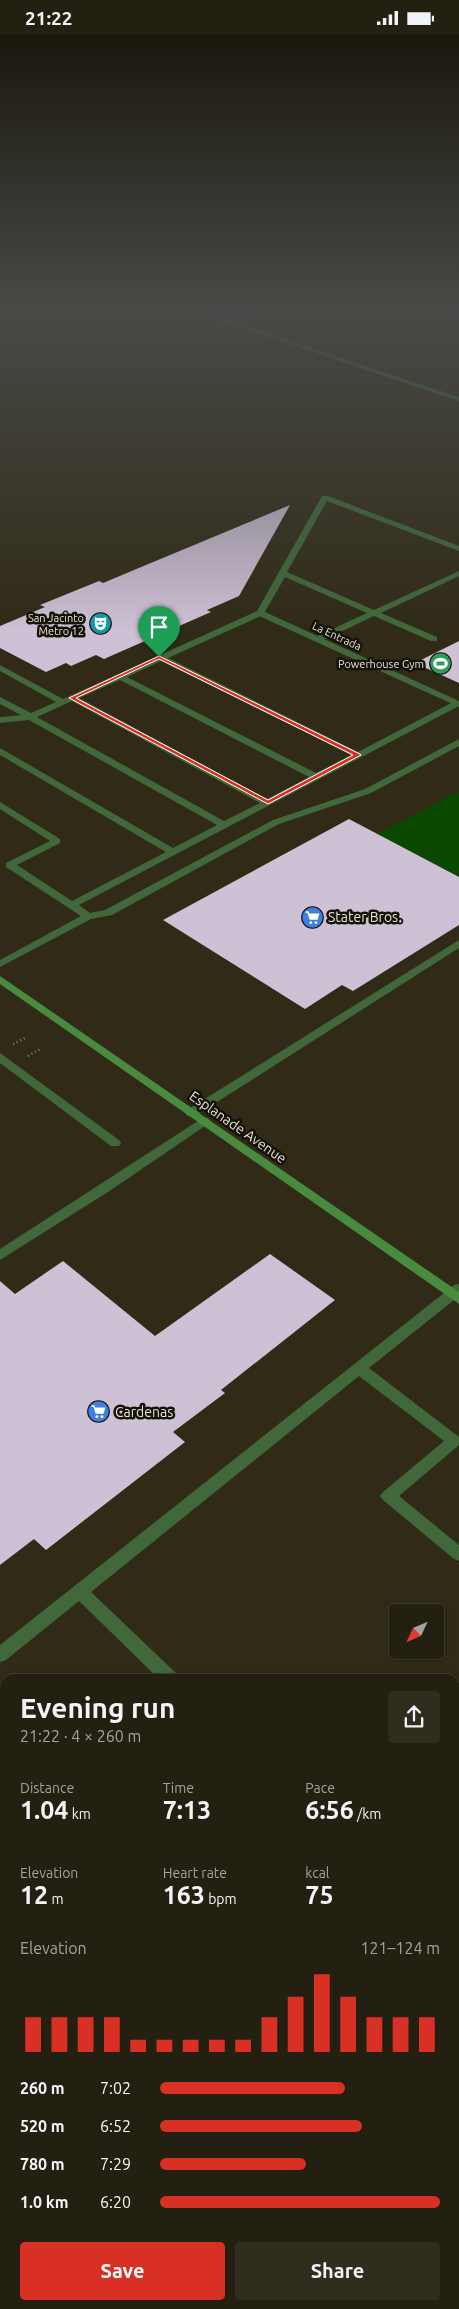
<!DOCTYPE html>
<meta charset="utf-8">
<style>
:root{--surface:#242011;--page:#302d1f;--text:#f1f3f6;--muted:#a3a39f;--line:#413e31;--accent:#d93025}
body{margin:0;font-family:Ubuntu,sans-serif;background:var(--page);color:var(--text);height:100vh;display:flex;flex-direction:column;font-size:19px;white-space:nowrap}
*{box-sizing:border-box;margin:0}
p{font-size:16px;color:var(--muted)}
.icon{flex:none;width:28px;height:28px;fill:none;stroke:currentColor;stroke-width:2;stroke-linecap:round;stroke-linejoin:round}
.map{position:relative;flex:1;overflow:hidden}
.drawer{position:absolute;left:0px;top:1639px;width:460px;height:636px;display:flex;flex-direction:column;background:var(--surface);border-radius:15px 15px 0 0;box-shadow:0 1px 4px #0004,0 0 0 1px var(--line)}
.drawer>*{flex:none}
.needle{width:32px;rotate:226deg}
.fabs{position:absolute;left:389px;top:1569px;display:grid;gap:10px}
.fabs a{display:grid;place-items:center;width:55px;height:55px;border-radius:5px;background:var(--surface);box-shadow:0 1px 4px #0004,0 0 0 1px var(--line);font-size:25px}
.pin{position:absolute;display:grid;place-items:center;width:42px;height:42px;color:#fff;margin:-51px -21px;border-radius:50% 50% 50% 0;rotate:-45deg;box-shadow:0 0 5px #0007}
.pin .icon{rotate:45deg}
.round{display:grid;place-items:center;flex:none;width:52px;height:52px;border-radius:5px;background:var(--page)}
.overview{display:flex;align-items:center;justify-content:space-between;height:85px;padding:0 20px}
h1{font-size:28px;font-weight:700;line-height:38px}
.figures{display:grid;grid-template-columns:repeat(3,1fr);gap:8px;height:85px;padding:5px 20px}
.figures div{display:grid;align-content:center}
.figures b{font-size:25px;font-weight:700}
.figures small{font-size:14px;font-weight:400}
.figures p{font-size:14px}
.chart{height:140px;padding:10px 20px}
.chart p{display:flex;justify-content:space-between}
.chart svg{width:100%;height:90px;margin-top:5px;stroke:var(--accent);stroke-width:6}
.primary-button{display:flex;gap:10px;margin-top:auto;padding:10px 20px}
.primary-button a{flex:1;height:58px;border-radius:5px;background:var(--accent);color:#fff;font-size:20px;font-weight:700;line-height:58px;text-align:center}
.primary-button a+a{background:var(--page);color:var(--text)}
ul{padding:0 20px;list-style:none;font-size:16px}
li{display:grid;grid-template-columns:80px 60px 1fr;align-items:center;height:38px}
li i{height:12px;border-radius:6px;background:var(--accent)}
.status{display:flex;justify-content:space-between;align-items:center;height:35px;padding:0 25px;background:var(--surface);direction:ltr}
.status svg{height:14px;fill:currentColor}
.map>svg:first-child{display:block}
.green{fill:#0c4900}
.building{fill:#cec0d5}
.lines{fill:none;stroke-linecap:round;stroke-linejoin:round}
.path{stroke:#8a8576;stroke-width:2.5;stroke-dasharray:1 3;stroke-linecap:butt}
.service{fill:#40683a;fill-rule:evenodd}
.minor{fill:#40683a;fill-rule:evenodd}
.secondary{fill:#498b3e;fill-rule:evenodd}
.route{fill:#d93025;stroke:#fff;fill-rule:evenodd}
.labels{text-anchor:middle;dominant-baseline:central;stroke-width:5;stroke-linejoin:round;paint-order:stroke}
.far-poi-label{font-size:11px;fill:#e7e3d7;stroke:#15120a;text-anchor:end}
.far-street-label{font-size:11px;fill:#e7e3d7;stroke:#15120a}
.poi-label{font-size:14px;fill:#e7e3d7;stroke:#15120a;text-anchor:start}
.street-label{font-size:14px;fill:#e7e3d7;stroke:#15120a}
</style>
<div class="status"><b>21:22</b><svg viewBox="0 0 49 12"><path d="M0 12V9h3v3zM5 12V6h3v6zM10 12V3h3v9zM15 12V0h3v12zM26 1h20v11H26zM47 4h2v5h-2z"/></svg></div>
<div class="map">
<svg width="459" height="2274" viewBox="0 0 459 2274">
<rect width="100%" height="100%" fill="#302a17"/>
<!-- green -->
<path class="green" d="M 459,756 L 459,842 L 377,799 Z"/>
<!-- building -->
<path class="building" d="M 290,470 L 239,561 L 207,575 L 211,577 L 104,624 L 96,620 L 71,631 L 66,628 L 46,637 L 0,613 L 0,591 L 45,572 L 40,570 L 99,546 L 103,548 L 134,535 Z
M 459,606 L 459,648 L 415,628 Z
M 349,784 L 459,842 L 459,890 L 353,956 L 342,950 L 305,974 L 163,885 Z
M 270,1219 L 335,1265 L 221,1355 L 225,1358 L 173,1397 L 185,1407 L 46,1515 L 34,1504 L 0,1530 L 0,1246 L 15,1259 L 63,1226 L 155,1301 Z"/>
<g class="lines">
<!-- path -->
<path class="path" d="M 13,1009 L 27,1002
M 28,1021 L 42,1013"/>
<!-- service -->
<path class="service" d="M 322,461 L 328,461 L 459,511 L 459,516 L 327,466 L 287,537 L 374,575 L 459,536 L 459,541 L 381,578 L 437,602 L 437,606 L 431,606 L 374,581 L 321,606 L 315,606 L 315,602 L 367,578 L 285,542 L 263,580 L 168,623 L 358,717 L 455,666 L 459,666 L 459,671 L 79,870 L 90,878 L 105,875 L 273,785 L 365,754 L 459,704 L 459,711 L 371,758 L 279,789 L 112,880 L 91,884 L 0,932 L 0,925 L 81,881 L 6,832 L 6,828 L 50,806 L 0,774 L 0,767 L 60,804 L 60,808 L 17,830 L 72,866 L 166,817 L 0,720 L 0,713 L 173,813 L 217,790 L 29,685 L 0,688 L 0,682 L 21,680 L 0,669 L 0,662 L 31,678 L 56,667 L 0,636 L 0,630 L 63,664 L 257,576 ZM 161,626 L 351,720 L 316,738 L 127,642 ZM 120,645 L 309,742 L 267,764 L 79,663 ZM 72,666 L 260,768 L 224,786 L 37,682 Z
M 459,905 L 459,913 L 195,1081 L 187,1081 L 185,1078 L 187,1075 Z
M 0,1018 L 119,1105 L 121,1108 L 119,1111 L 111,1111 L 0,1028 Z
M 204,1082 L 208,1083 L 210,1086 L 208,1089 L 108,1157 L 0,1225 L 0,1214 Z
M 459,1249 L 459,1261 L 369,1333 L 459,1402 L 459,1410 L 399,1461 L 459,1510 L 459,1526 L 454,1524 L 383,1465 L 380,1461 L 383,1457 L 444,1406 L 359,1341 L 91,1557 L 177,1639 L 179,1644 L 159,1644 L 79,1566 L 6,1625 L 0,1627 L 0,1610 L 454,1250 Z
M 459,1654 L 459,1672 L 455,1674 L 455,1656 Z
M 5,1912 L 5,1932 L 0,1934 L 0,1914 Z
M 5,2023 L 5,2046 L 0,2048 L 0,2025 Z
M 455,2190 L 459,2191 L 459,2214 L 455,2213 Z
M 5,2197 L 5,2220 L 0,2222 L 0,2199 Z
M 459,2226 L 459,2251 L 455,2253 L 455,2228 Z
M 421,2270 L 444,2270 L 442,2274 L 419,2274 Z"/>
<!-- minor -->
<path class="minor" d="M 194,277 L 204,277 L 459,362 L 459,366 Z
M 257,576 L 263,576 L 459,666 L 459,672 L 257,580 Z"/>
<!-- secondary -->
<path class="secondary" d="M 0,941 L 459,1257 L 459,1269 L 0,949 Z
M 459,1870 L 459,1891 L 455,1892 L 455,1871 Z
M 92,2270 L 116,2270 L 114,2274 L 90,2274 Z"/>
</g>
<!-- sky -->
<linearGradient id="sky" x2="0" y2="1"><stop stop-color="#1a170d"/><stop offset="0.46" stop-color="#484a47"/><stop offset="1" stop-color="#484a47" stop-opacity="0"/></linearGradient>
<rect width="459" height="596" fill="url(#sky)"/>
<!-- route -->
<path class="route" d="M 159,621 L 360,719 L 361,720 L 268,769 L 69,663 ZM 159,624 L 353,720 L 268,765 L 76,663 Z"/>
<!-- icons -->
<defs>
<symbol id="theatre-disc" viewBox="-11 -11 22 22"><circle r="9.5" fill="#0f9aa8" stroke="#15120a"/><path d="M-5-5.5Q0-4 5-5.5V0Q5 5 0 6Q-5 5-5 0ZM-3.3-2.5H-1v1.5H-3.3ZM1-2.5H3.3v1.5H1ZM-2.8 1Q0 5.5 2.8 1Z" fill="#fff"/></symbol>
<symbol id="stadium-disc" viewBox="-11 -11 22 22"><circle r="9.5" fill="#2e9e5b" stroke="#15120a"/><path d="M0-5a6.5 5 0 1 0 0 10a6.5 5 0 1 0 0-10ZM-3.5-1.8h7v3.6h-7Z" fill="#fff"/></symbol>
<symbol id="supermarket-disc" viewBox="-11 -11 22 22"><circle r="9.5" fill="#3f7fe0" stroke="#15120a"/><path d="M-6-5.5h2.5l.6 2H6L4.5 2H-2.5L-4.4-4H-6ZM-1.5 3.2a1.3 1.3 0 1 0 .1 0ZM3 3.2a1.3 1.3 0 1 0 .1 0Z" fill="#fff"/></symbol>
</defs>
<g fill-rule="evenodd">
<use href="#theatre-disc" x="88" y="576" width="25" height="25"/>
<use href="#stadium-disc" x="428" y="616" width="25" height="25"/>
<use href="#supermarket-disc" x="300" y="870" width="25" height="25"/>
<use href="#supermarket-disc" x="86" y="1364" width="25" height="25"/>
</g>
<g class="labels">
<!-- far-poi labels -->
<g class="far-poi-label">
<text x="84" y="583">San Jacinto<tspan x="84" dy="13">Metro 12</tspan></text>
<text x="424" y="629">Powerhouse Gym</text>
</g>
<!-- far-street labels -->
<g class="far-street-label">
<text transform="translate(337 601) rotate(25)">La Entrada</text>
</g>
<!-- poi labels -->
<g class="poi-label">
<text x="328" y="882">Stater Bros.</text>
<text x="115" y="1377">Cardenas</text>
</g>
<!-- street labels -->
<g class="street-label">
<text transform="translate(238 1092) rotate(35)">Esplanade Avenue</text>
</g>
</g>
</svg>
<div class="fabs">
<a><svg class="needle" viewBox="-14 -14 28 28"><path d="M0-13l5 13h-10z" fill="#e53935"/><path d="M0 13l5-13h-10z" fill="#a3a39f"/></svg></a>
</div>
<div class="pin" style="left:159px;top:622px;background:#1e9e55"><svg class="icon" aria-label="arrive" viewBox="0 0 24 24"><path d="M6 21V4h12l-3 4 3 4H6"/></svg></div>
<section class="drawer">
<div class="overview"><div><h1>Evening run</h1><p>21:22 · 4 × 260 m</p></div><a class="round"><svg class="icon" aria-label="share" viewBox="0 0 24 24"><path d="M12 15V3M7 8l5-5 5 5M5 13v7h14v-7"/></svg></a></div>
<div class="figures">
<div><p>Distance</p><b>1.04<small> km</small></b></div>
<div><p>Time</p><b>7:13</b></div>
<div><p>Pace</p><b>6:56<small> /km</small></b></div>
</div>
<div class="figures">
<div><p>Elevation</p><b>12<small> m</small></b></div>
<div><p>Heart rate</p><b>163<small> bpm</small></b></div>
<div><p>kcal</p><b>75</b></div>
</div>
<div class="chart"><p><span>Elevation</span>121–124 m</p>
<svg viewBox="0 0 160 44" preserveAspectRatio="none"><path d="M5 44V27M15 44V27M25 44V27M35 44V27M45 44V38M55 44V38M65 44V38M75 44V38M85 44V38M95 44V27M105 44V17M115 44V6M125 44V17M135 44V27M145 44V27M155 44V27"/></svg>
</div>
<ul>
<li><b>260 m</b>7:02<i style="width:66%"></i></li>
<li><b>520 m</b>6:52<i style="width:72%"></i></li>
<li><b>780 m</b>7:29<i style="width:52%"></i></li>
<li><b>1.0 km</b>6:20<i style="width:100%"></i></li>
</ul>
<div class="primary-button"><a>Save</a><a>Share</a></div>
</section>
</div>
